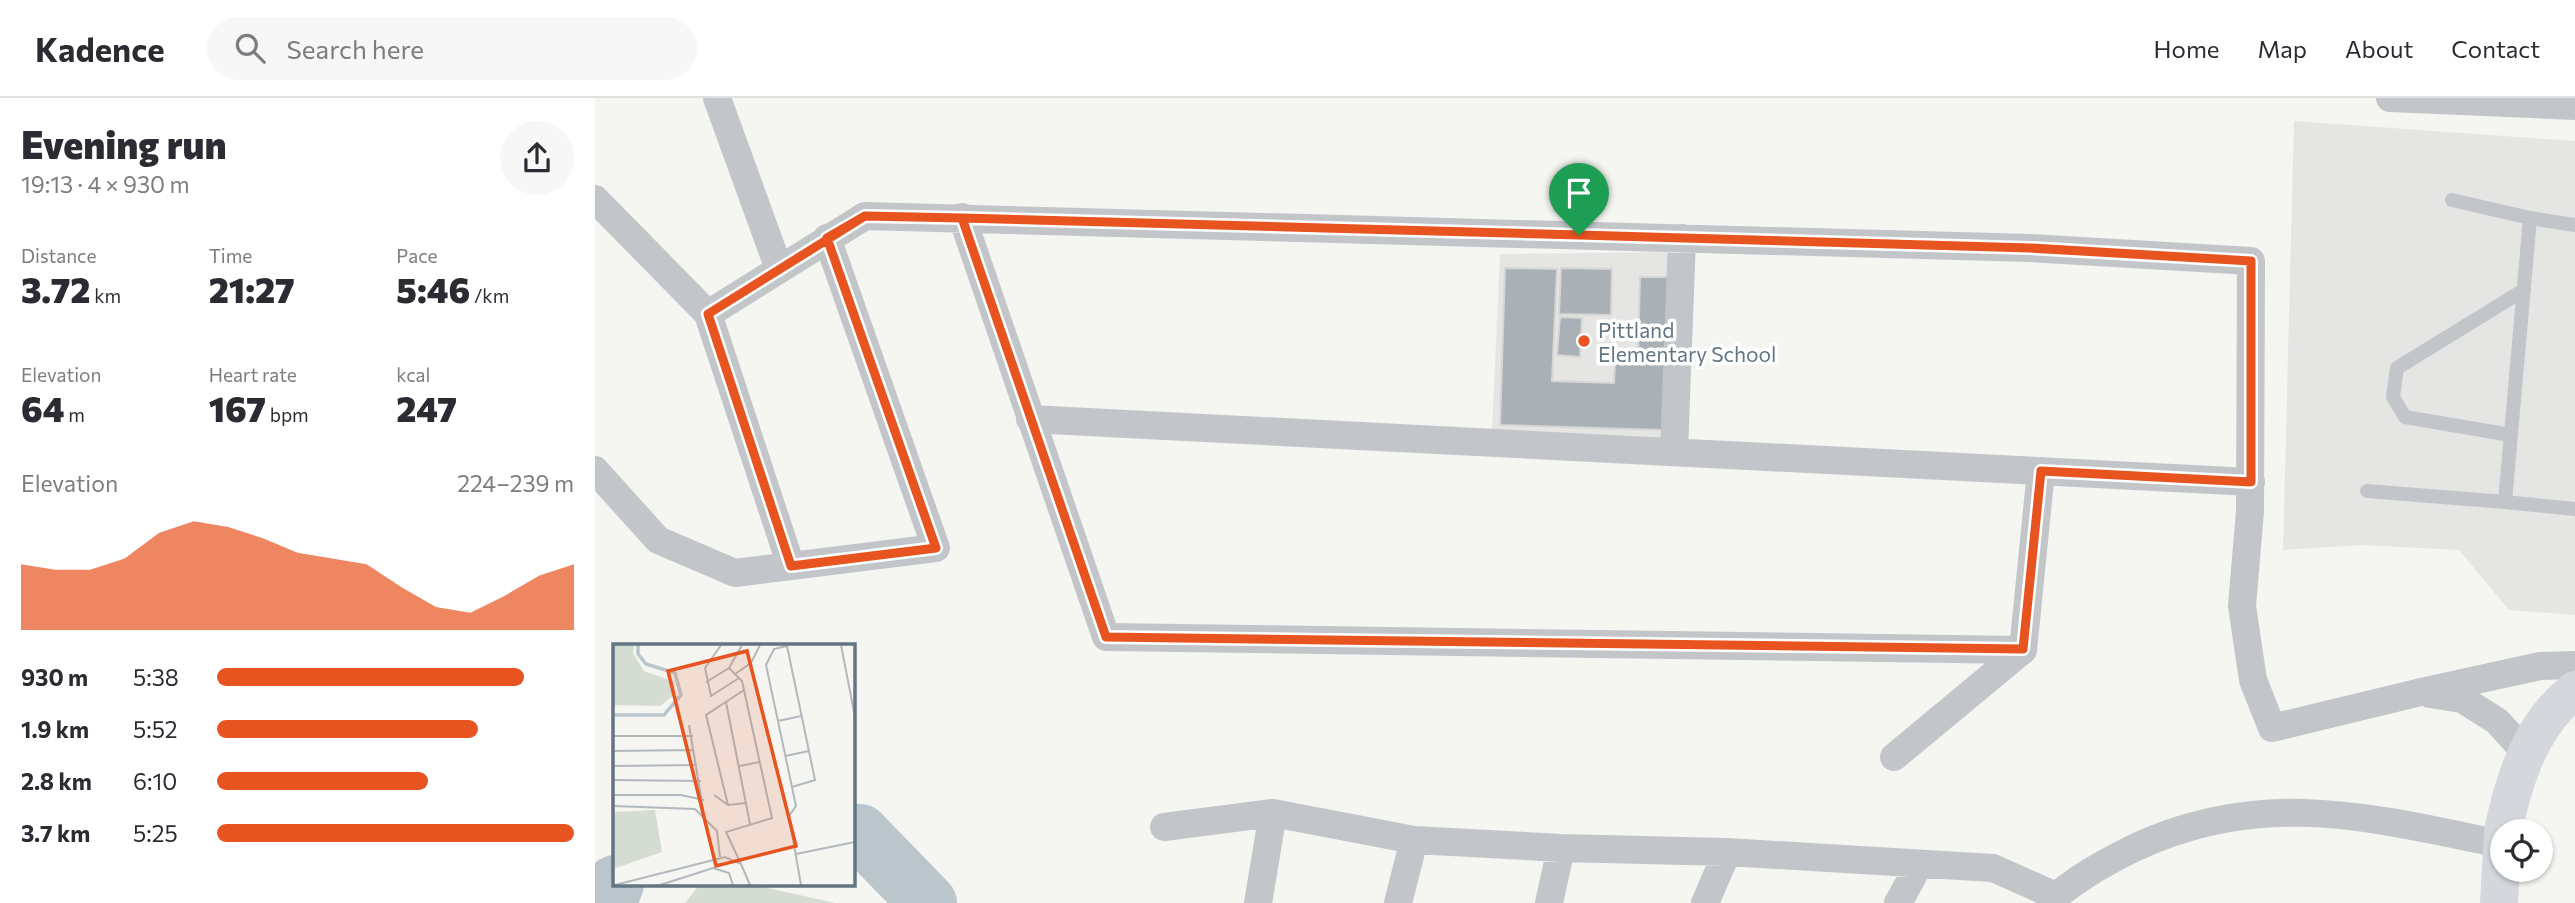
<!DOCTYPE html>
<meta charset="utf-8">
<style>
:root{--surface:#fff;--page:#f7f7f7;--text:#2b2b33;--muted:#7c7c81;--line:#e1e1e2;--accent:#e7541f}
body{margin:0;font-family:Commissioner,sans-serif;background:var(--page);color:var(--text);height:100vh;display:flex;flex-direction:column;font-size:26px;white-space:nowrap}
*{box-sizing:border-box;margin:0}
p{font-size:23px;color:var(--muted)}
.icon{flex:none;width:38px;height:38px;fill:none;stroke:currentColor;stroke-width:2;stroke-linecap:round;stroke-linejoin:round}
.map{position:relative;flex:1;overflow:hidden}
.drawer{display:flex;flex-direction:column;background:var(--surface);width:595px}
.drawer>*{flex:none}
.buttons{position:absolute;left:1895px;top:721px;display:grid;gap:14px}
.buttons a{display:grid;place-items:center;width:63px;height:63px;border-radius:50%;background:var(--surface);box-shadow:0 2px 5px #0004;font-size:35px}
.pin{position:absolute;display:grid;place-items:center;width:60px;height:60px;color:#fff;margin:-72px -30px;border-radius:50% 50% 50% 0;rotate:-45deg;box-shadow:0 0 7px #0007}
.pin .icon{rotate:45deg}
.round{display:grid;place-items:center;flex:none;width:74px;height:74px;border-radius:37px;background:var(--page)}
.head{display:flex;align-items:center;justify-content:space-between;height:119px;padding:0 21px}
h1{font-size:38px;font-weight:800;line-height:52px}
.stats{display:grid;grid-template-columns:repeat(3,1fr);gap:10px;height:119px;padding:7px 21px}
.stats div{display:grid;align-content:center}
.stats b{font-size:35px;font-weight:800}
.stats small{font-size:19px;font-weight:400}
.stats p{font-size:19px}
.chart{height:196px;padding:14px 21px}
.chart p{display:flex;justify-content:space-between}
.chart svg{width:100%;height:126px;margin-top:7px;fill:var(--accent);opacity:.7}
ul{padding:0 21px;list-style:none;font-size:23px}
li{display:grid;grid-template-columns:112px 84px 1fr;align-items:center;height:52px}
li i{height:18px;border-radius:9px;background:var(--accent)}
header{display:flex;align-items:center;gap:42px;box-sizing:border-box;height:98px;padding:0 35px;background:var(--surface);border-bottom:2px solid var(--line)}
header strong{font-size:33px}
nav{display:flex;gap:38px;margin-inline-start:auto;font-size:24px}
.search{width:490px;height:63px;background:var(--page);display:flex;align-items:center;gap:18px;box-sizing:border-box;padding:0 24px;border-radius:38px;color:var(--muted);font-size:26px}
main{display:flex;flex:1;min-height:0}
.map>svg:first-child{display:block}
.built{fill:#e5e6e4}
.green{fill:#d5dcd2}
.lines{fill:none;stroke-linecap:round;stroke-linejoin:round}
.river{stroke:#bbc6cc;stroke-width:58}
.building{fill:#a9b1b6;stroke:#d6d6d4;stroke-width:2}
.service{stroke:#c2c6c9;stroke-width:14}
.minor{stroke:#c2c6c9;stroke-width:28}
.secondary{stroke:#d4d8dc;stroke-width:38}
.route-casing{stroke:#fff;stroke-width:14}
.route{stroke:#e7541f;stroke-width:9}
.poi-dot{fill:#e7541f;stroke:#fff;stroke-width:2.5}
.labels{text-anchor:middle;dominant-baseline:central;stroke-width:7;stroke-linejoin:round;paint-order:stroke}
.poi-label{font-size:21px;fill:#637483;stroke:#fff;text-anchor:start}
.inset-river{fill:none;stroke:#bbc6cc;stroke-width:3.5}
.inset-road{fill:none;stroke:#b2b9be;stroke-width:2}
.view{fill:#e7541f;fill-opacity:0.15;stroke:#e7541f;stroke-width:3.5}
.inset-edge{fill:none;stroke:#637483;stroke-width:3.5}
</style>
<header>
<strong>Kadence</strong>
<div class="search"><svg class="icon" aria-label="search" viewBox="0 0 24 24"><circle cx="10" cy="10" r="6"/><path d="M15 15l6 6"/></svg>Search here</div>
<nav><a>Home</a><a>Map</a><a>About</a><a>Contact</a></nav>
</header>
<main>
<section class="drawer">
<div class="head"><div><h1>Evening run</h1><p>19:13 · 4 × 930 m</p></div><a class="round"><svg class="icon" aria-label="share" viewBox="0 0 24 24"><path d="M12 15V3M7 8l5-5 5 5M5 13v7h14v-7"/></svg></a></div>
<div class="stats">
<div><p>Distance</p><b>3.72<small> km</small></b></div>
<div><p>Time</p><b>21:27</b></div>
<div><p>Pace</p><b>5:46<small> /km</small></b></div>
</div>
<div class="stats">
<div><p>Elevation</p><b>64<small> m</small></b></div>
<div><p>Heart rate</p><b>167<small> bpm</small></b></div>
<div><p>kcal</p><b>247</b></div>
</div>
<div class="chart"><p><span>Elevation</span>224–239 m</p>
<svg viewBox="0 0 160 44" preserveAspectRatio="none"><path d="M0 44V21L10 23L20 23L30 19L40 10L50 6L60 8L70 12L80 17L90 19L100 21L110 29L120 36L130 38L140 32L150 25L160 21V44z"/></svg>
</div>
<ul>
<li><b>930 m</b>5:38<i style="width:86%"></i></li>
<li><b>1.9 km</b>5:52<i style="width:73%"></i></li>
<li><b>2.8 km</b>6:10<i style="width:59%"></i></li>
<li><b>3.7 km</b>5:25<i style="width:100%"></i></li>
</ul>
</section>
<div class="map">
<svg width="1980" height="805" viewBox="0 0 1980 805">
<rect width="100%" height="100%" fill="#f5f5f1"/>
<!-- built -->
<path class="built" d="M 1699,23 L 1980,43 L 1980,517 L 1914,512 L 1864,452 L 1767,447 L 1688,452 Z
M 1080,154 L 1072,342 L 897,331 L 905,156 Z"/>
<!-- green -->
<path class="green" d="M 105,786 L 155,786 L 240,805 L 90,805 Z"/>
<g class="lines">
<!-- river -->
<path class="river" d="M 257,735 L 265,735 L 333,805
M 12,805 L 20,786"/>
</g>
<!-- building -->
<path class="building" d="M 910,170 L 962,171 L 957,283 L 1019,285 L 1020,264 L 1070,266 L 1068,332 L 905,327 Z
M 966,170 L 1017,171 L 1016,217 L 964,216 Z
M 1045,179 L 1074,179 L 1071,258 L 1043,257 Z
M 965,219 L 987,220 L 985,259 L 962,257 Z"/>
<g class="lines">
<!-- service -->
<path class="service" d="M 1857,102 L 1935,120
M 1980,127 L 1935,120 L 1910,404 L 1980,411
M 1916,337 L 1810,319 L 1798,299 L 1802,270 L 1929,192
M 1772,393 L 1910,404"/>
<!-- minor -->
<path class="minor" d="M 122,0 L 184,171
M 1795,0 L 1980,8
M 0,101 L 113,216 L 196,468
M 367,119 L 511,539 L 1428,552
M 113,216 L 270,118 L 1435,150 L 1656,163 L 1655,413 L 1647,508 L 1658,582 L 1677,630 L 1826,594 L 1945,568 L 1980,567
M 435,321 L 1656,384
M 1079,354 L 1087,140
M 0,372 L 63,442 L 140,475 L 341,450 L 232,140
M 1835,596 L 1867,601 L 1902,623 L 1931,655
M 1299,659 L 1428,552 L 1446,373
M 569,729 L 678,715 L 819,742 L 966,750 L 1132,754 L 1398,770 L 1461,798
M 663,805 L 678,715
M 803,805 L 819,742
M 954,805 L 966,750
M 1110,805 L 1132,754
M 1303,805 L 1324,767
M 1454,805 C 1478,782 1509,765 1539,750 C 1667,690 1774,719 1906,746"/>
<!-- secondary -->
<path class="secondary" d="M 1908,733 C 1919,681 1936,626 1980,592
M 1904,805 L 1908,736"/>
</g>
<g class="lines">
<defs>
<path id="route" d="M 984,137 L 367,120 L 270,118 L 232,140 L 341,450 L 196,468 L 113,216 L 270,118 L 367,120 L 511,539 L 1428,551 L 1446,373 L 1656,384 L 1656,163 L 1435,150 L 984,137"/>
</defs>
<!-- route casing -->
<use href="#route" class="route-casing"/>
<!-- route -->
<use href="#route" class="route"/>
</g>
<!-- markers -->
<circle class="poi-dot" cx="989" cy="243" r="7"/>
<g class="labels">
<!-- poi labels -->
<g class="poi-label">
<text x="1003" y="231">Pittland<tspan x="1003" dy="24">Elementary School</tspan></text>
</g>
</g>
<!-- overview -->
<g transform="translate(18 546)">
<rect width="242" height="242" fill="#f5f5f1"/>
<path d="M 0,1 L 21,1 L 20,9 L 31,27 L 60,37 L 61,51 L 47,62 L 0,61 ZM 42,166 L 49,208 L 0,225 L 0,168 Z" fill="#d5dcd2"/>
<path class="inset-river" d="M 0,71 L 51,71 L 68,51 L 62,29 L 33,20 L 25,10 L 25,1"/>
<path class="inset-road" d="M 108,1 L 92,24 L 98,52 L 126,34M 228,1 L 242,73M 116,24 L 129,37 L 159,174 L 113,188 L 128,220M 122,30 L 138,19 L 147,1M 93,38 L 116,24 L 129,1M 113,58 L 137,180M 165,77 L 188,72M 76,81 L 91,171M 0,92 L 80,92M 0,107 L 81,106M 172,112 L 196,107M 0,122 L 84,121M 126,122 L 147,118M 0,136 L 88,137M 179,143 L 202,136 L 174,2 L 161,5 L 153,21 L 179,143 L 183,162 L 176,172 L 188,241M 0,151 L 68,151 L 91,156M 101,151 L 115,161 L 133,159M 115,161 L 93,71 L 131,46M 0,162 L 82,165 L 104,187 L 107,213M 183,210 L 242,198M 2,241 L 112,213 L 128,220 L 137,241M 47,241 L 100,224 L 116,229 L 120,241"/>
<path class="view" d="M 134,7 L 183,202 L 103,222 L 55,27 Z"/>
<rect width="242" height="242" class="inset-edge"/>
</g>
</svg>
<div class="buttons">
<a><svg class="icon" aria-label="locate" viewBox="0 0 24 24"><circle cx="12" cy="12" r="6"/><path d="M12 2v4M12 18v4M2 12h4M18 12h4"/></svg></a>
</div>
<div class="pin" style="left:984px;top:137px;background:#1e9e55"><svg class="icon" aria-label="arrive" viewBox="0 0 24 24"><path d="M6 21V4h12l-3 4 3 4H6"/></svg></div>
</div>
</main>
